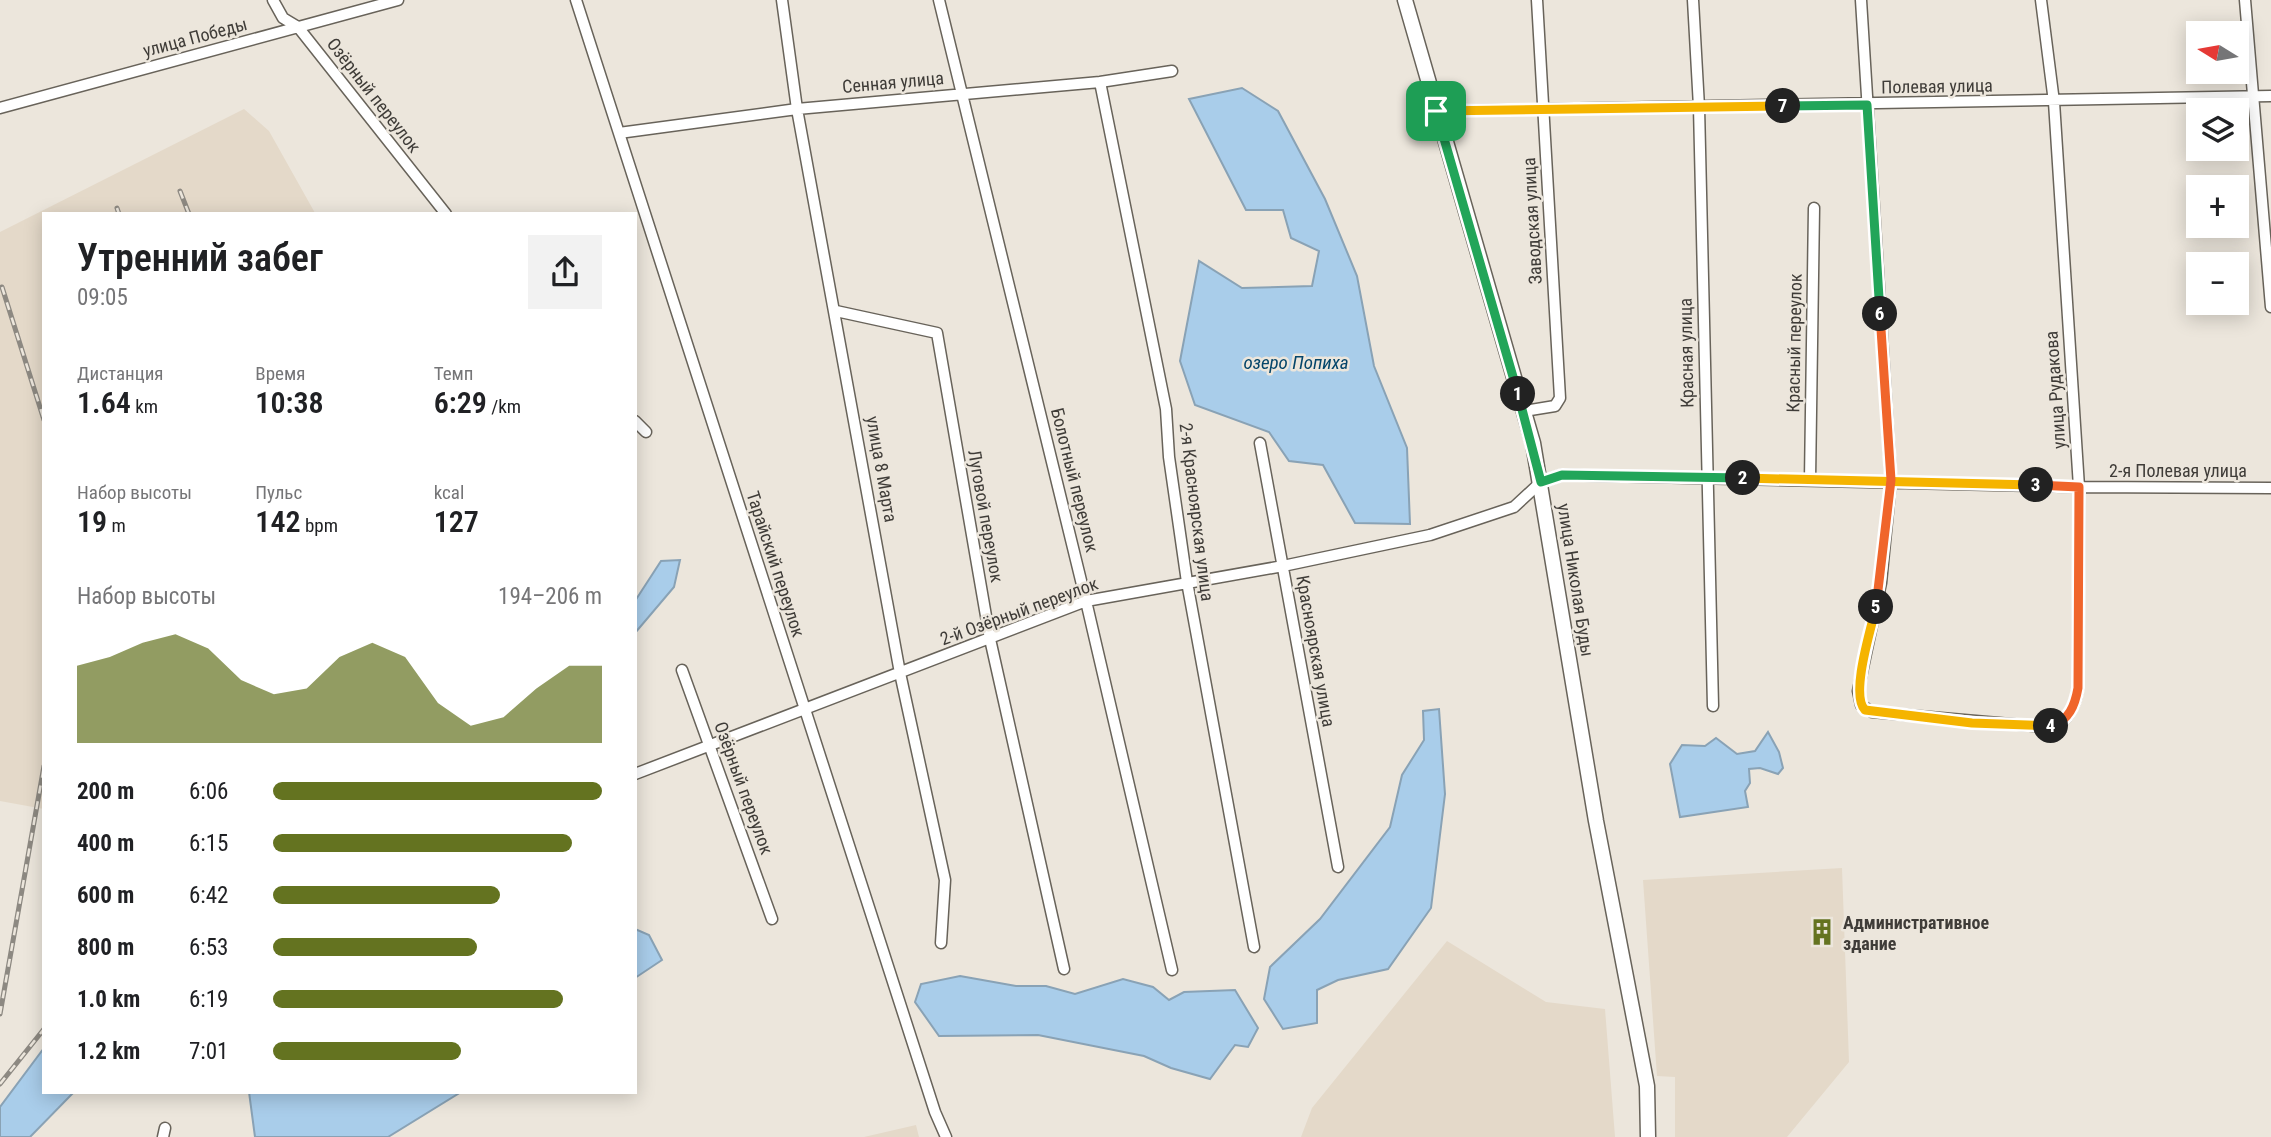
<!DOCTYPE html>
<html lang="ru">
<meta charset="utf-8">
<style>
:root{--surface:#fff;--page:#f2f2f2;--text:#202124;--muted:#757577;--accent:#647320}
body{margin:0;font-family:"Roboto Condensed",sans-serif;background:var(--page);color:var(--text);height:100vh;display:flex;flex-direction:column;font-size:26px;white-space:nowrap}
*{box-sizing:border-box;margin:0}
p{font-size:23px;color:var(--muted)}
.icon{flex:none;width:38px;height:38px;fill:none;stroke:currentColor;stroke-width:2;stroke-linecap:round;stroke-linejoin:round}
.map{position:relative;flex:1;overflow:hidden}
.drawer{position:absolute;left:42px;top:212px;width:595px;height:882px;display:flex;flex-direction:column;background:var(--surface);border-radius:0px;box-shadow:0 4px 18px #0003}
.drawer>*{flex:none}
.needle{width:46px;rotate:281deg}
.tools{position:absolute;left:2186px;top:21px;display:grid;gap:14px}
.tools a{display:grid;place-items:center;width:63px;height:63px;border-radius:0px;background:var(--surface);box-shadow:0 4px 18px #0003;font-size:35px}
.pin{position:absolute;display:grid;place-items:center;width:60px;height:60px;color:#fff;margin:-30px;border-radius:14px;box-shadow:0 4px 10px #0006}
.km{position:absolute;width:35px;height:35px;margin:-18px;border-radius:50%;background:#222;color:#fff;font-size:19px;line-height:35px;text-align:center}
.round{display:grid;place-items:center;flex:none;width:74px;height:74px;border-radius:0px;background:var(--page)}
.head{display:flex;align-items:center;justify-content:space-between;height:119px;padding:0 35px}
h1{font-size:38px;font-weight:600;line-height:52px}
.figures{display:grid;grid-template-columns:repeat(3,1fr);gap:10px;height:119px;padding:7px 35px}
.figures div{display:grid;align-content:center}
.figures b{font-size:30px;font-weight:600}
.figures small{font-size:19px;font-weight:400}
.figures p{font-size:19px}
.chart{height:196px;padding:14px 35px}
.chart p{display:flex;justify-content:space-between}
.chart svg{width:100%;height:126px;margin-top:7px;fill:var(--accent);opacity:.7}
ul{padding:0 35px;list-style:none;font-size:23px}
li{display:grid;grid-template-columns:112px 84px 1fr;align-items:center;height:52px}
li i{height:18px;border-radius:9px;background:var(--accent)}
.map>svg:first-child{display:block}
.built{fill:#e4d9c9}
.water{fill:#a9cdea;stroke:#89a2b5;stroke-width:2}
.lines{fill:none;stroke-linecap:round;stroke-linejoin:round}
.minor-casing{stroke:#68635a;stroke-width:13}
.tertiary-casing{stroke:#68635a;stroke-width:17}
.minor{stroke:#fff;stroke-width:10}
.tertiary{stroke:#fff;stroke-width:14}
.rail-casing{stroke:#8d8982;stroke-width:5}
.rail{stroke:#ece6dc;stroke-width:2.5;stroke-dasharray:8;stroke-linecap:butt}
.split-1-casing{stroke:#fff;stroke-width:14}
.split-2-casing{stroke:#fff;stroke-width:14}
.split-3-casing{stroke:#fff;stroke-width:14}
.split-4-casing{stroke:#fff;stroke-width:14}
.split-5-casing{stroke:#fff;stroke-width:14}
.split-6-casing{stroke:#fff;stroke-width:14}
.split-7-casing{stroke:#fff;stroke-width:14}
.split-8-casing{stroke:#fff;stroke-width:14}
.split-1{stroke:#22a559;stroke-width:9}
.split-2{stroke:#22a559;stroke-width:9}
.split-3{stroke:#f5b400;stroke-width:9}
.split-4{stroke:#f0652b;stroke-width:9}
.split-5{stroke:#f5b400;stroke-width:9}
.split-6{stroke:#f0652b;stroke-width:9}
.split-7{stroke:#22a559;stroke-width:9}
.split-8{stroke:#f5b400;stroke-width:9}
.labels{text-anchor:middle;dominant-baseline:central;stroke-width:5;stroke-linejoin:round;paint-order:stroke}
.street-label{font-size:18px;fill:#3f3c38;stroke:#ece6dc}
.poi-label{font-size:18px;font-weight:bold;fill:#3f3c38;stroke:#ece6dc;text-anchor:start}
.water-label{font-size:19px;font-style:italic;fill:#04456a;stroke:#ece6dc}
</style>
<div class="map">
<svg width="2271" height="1137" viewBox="0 0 2271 1137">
<rect width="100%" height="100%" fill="#ece6dc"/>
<!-- built -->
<path class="built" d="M 244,109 L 269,131 L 315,213 L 44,214 L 44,809 L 0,801 L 0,232 Z
M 1842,868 L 1849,1062 L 1787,1137 L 1675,1137 L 1675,1077 L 1657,1076 L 1643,880 Z
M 1447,941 L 1546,1002 L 1605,1009 L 1615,1137 L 1301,1137 L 1312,1108 Z
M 916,1125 L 919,1137 L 864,1137 Z"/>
<!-- water -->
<path class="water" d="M 1242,88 L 1278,111 L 1325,199 L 1357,276 L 1374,366 L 1407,448 L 1410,524 L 1355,523 L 1323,465 L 1289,461 L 1269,432 L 1195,405 L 1180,361 L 1199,261 L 1242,288 L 1312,286 L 1319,251 L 1291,238 L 1283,210 L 1246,210 L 1189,99 Z
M 680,560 L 674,587 L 635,633 L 635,601 L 661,561 Z
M 1439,709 L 1445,794 L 1431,908 L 1388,969 L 1338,980 L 1317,990 L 1317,1023 L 1283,1029 L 1264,999 L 1270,967 L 1320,919 L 1390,827 L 1402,775 L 1424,740 L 1423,711 Z
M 1768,732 L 1779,752 L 1783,768 L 1778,774 L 1760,768 L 1749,769 L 1750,783 L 1745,791 L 1748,807 L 1680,817 L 1670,764 L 1682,745 L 1705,746 L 1716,738 L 1737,754 L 1755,751 Z
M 635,929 L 649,935 L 662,960 L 635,978 Z
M 960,976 L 1016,986 L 1046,986 L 1075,994 L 1123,979 L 1153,987 L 1169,1000 L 1184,992 L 1235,990 L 1258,1028 L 1248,1047 L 1235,1045 L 1210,1079 L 1171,1068 L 1144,1056 L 1038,1035 L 939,1036 L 915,1002 L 921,984 Z
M 44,1048 L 44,1092 L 74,1092 L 30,1137 L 0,1137 L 0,1107 Z
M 249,1092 L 461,1092 L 388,1137 L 255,1137 Z"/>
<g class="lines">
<defs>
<path id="minor" d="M 273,0 L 283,18 L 298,27 L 446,214
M 576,0 L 935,1112 L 946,1137
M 782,0 L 797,109 L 900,673 L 945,880 L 941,943
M 939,0 L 1086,601 L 1172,970
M 1693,0 L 1699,107 L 1713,706
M 1861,0 L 1891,480 L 1881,583 L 1858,691 L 1861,705 L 1872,712 L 2046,727 C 2068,725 2075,707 2078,688 L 2079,487 L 2054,102 L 2041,0
M 2245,0 L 2271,307
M 1100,82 L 1166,409 L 1169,457 L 1187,582 L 1254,947
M 0,108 L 398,0
M 1436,111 L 2271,96
M 619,133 L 797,109 L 1100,82 L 1172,71
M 836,311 L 937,333 L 990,639 L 1064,969
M 1524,411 L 1555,406 L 1560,398 L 1537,0
M 635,421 L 646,432
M 1260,443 L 1338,867
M 1810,480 L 1814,208
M 682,670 L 772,919
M 635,774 L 1086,601 L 1283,566 L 1430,535 L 1514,507 L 1541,482 L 1562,475 L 2079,487 L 2271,488
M 163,1137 L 165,1128"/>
<path id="tertiary" d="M 1405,0 L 1533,443 L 1596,821 L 1647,1086 L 1648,1137"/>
</defs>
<!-- minor casing -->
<use href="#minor" class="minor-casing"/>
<!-- tertiary casing -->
<use href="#tertiary" class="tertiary-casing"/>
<!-- minor -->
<use href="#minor" class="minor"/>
<!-- tertiary -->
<use href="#tertiary" class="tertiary"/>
<defs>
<path id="rail" d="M 180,191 L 189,214
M 117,208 L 119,214
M 2,287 L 44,420
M 0,1014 L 44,766
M 0,1084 L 44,1029"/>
</defs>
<!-- rail casing -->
<use href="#rail" class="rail-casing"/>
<!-- rail -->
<use href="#rail" class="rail"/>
</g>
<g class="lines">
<defs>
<path id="split-1" d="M 1436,111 L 1518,394"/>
<path id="split-2" d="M 1518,394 L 1541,482 L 1562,475 L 1743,478"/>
<path id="split-3" d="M 1743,478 L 2036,485"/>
<path id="split-4" d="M 2036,485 L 2079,487 L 2078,688 C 2075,705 2069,721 2051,726"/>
<path id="split-5" d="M 1876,607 C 1871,629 1850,695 1865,710 L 1972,723 L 2051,726"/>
<path id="split-6" d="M 1876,607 L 1891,480 L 1880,314"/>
<path id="split-7" d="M 1783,106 L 1867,105 L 1880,314"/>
<path id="split-8" d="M 1436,111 L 1783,106"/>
</defs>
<!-- split-1 casing -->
<use href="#split-1" class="split-1-casing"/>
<!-- split-2 casing -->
<use href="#split-2" class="split-2-casing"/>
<!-- split-3 casing -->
<use href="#split-3" class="split-3-casing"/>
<!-- split-4 casing -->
<use href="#split-4" class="split-4-casing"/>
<!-- split-5 casing -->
<use href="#split-5" class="split-5-casing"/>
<!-- split-6 casing -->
<use href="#split-6" class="split-6-casing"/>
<!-- split-7 casing -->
<use href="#split-7" class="split-7-casing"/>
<!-- split-8 casing -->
<use href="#split-8" class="split-8-casing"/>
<!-- split-1 -->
<use href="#split-1" class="split-1"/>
<!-- split-2 -->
<use href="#split-2" class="split-2"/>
<!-- split-3 -->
<use href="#split-3" class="split-3"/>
<!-- split-4 -->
<use href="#split-4" class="split-4"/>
<!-- split-5 -->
<use href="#split-5" class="split-5"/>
<!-- split-6 -->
<use href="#split-6" class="split-6"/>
<!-- split-7 -->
<use href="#split-7" class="split-7"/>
<!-- split-8 -->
<use href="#split-8" class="split-8"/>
</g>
<!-- icons -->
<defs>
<symbol id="building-bare" viewBox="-9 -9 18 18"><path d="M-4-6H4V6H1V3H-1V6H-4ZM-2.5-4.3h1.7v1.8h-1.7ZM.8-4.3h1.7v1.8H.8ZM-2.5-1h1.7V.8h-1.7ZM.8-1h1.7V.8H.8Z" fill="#647320" stroke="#ece6dc" stroke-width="2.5" paint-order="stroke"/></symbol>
</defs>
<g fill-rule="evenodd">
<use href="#building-bare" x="1803" y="913" width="38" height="38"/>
</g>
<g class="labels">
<!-- street labels -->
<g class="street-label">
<text transform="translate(195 37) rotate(-15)">улица Победы</text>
<text transform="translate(893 82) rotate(-5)">Сенная улица</text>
<text transform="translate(1937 86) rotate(-1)">Полевая улица</text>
<text transform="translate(374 95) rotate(52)">Озёрный переулок</text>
<text transform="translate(1532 221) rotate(-93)">Заводская улица</text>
<text transform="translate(1794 343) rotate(-89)">Красный переулок</text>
<text transform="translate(1686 353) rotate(-91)">Красная улица</text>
<text transform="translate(2055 390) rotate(-94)">улица Рудакова</text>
<text transform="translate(882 469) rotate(80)">улица 8 Марта</text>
<text x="2178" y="470">2-я Полевая улица</text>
<text transform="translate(1075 480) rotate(76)">Болотный переулок</text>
<text transform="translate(1197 512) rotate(83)">2-я Красноярская улица</text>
<text transform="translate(986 516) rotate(80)">Луговой переулок</text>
<text transform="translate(776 564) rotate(72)">Тарайский переулок</text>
<text transform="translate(1576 580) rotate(81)">улица Николая Буды</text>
<text transform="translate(1019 611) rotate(-20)">2-й Озёрный переулок</text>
<text transform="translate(1316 651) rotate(80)">Красноярская улица</text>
<text transform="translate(744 788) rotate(70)">Озёрный переулок</text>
</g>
<!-- poi labels -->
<g class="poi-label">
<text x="1843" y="922">Административное<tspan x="1843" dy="21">здание</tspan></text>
</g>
<!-- water labels -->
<g class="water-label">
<text x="1296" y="362">озеро Попиха</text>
</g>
</g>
</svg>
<div class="tools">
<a><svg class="needle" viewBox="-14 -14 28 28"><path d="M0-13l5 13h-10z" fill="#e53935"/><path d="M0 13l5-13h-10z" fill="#757577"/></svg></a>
<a><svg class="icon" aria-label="layers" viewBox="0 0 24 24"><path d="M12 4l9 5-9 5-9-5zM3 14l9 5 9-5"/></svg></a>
<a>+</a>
<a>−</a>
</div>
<div class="pin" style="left:1436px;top:111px;background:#1e9e55"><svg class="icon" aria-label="arrive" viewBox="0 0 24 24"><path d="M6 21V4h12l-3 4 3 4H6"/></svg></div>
<b class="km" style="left:1518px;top:394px">1</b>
<b class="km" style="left:1743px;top:478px">2</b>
<b class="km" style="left:2036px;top:485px">3</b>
<b class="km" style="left:2051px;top:726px">4</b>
<b class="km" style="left:1876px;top:607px">5</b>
<b class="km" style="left:1880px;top:314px">6</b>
<b class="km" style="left:1783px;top:106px">7</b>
<section class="drawer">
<div class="head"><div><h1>Утренний забег</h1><p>09:05</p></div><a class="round"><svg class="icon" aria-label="share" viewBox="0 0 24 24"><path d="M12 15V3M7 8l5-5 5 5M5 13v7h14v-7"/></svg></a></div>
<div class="figures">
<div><p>Дистанция</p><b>1.64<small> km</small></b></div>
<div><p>Время</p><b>10:38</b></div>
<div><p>Темп</p><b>6:29<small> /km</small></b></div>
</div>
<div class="figures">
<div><p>Набор высоты</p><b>19<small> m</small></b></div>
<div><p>Пульс</p><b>142<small> bpm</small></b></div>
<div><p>kcal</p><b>127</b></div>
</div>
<div class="chart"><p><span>Набор высоты</span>194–206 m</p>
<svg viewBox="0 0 160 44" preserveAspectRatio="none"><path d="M0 44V17L10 14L20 9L30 6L40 11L50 22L60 27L70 25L80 14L90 9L100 14L110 30L120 38L130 35L140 25L150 17L160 17V44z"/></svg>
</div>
<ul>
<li><b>200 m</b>6:06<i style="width:100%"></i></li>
<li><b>400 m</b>6:15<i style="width:91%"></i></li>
<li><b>600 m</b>6:42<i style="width:69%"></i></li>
<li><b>800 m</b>6:53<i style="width:62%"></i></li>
<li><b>1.0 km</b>6:19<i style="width:88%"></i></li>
<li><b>1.2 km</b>7:01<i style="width:57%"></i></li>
</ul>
</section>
</div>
